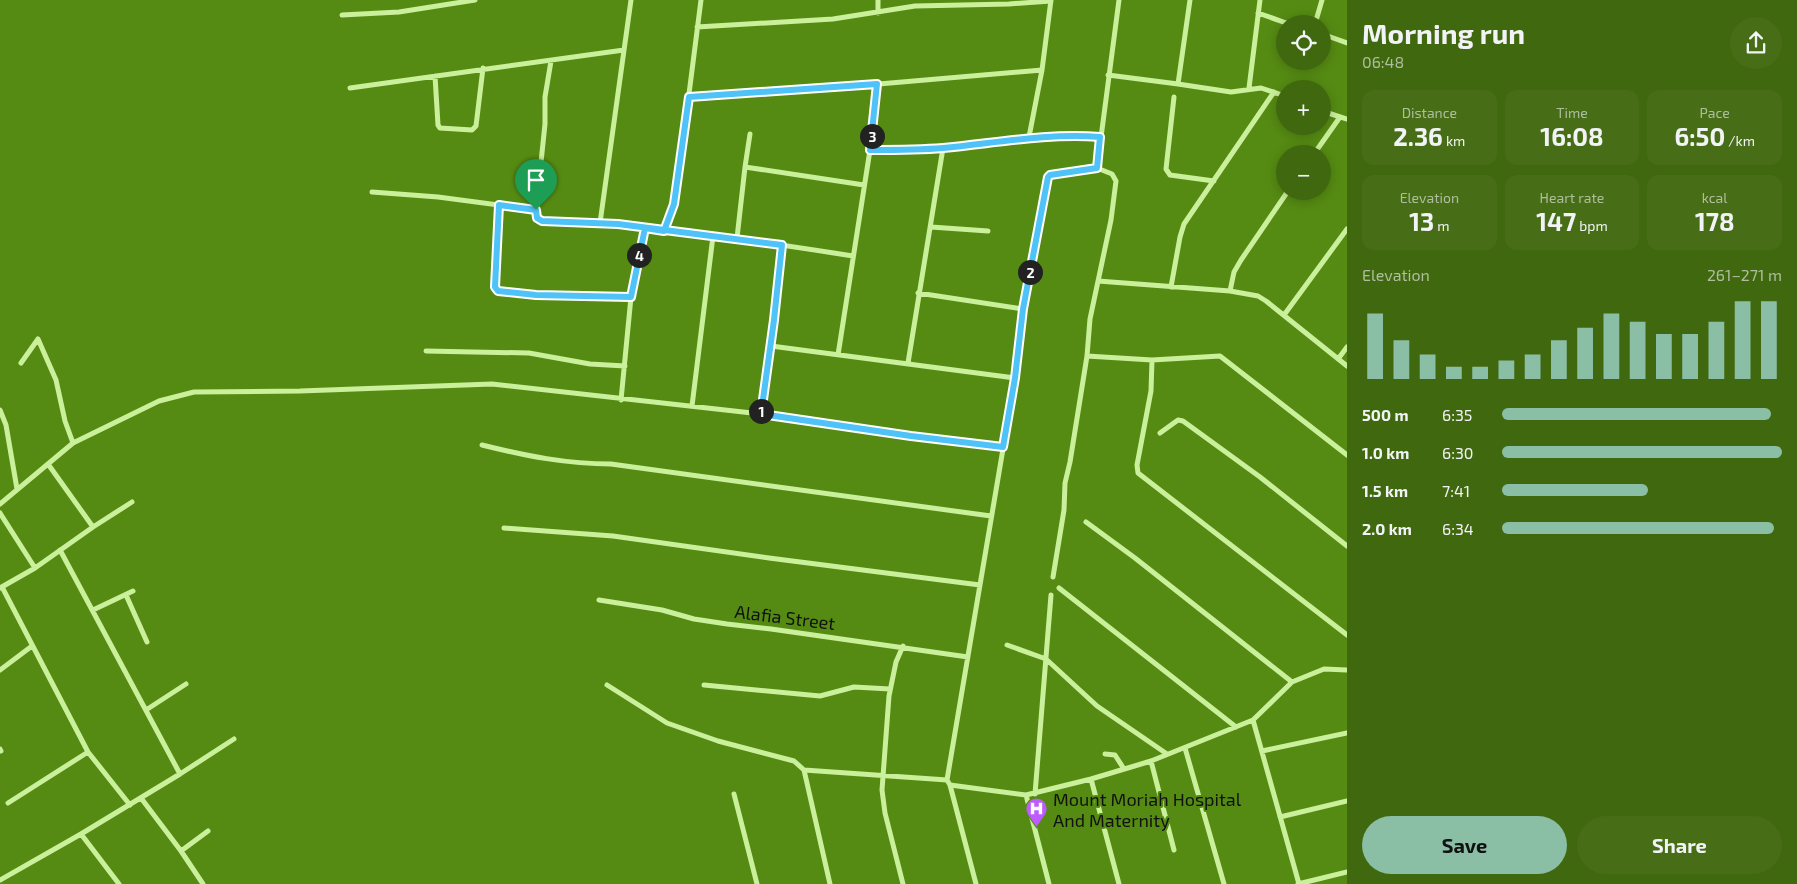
<!DOCTYPE html>
<meta charset="utf-8">
<style>
:root{--surface:#40680e;--page:#476e17;--text:#f1f3f6;--muted:#aebe9e;--accent:#8abfa5}
body{margin:0;font-family:"Exo 2",sans-serif;background:var(--page);color:var(--text);height:100vh;display:flex;flex-direction:column;font-size:19px;white-space:nowrap}
*{box-sizing:border-box;margin:0}
p{font-size:16px;color:var(--muted)}
.icon{flex:none;width:28px;height:28px;fill:none;stroke:currentColor;stroke-width:2;stroke-linecap:round;stroke-linejoin:round}
.map{position:relative;flex:1;overflow:hidden}
.sheet{display:flex;flex-direction:column;background:var(--surface);width:450px}
.sheet>*{flex:none}
.buttons{position:absolute;left:1276px;top:15px;display:grid;gap:10px}
.buttons a{display:grid;place-items:center;width:55px;height:55px;border-radius:50%;background:var(--surface);box-shadow:0 2px 12px #0003;font-size:25px}
.pin{position:absolute;display:grid;place-items:center;width:42px;height:42px;color:#fff;margin:-51px -21px;border-radius:50% 50% 50% 0;rotate:-45deg;box-shadow:0 0 5px #0007}
.pin .icon{rotate:45deg}
.km{position:absolute;width:25px;height:25px;margin:-12px;border-radius:50%;background:#222;color:#fff;font-size:14px;line-height:25px;text-align:center}
.round{display:grid;place-items:center;flex:none;width:52px;height:52px;border-radius:26px;background:var(--page)}
.summary{display:flex;align-items:center;justify-content:space-between;height:85px;padding:0 15px}
h1{font-size:28px;font-weight:700;line-height:38px}
.figures{display:grid;grid-template-columns:repeat(3,1fr);gap:8px;height:85px;padding:5px 15px}
.figures div{display:grid;align-content:center;border-radius:12px;background:var(--page);text-align:center}
.figures b{font-size:25px;font-weight:700}
.figures small{font-size:14px;font-weight:400}
.figures p{font-size:14px}
.chart{height:140px;padding:10px 15px}
.chart p{display:flex;justify-content:space-between}
.chart svg{width:100%;height:90px;margin-top:5px;stroke:var(--accent);stroke-width:6}
.cta{display:flex;gap:10px;margin-top:auto;padding:10px 15px}
.cta a{flex:1;height:58px;border-radius:30px;background:var(--accent);color:#111;font-size:20px;font-weight:700;line-height:58px;text-align:center}
.cta a+a{background:var(--page);color:var(--text)}
ul{padding:0 15px;list-style:none;font-size:16px}
li{display:grid;grid-template-columns:80px 60px 1fr;align-items:center;height:38px}
li i{height:12px;border-radius:6px;background:var(--accent)}
main{display:flex;flex:1;min-height:0}
.map>svg:first-child{display:block}
.lines{fill:none;stroke-linecap:round;stroke-linejoin:round}
.minor{stroke:#cbf09b;stroke-width:5}
.route-casing{stroke:#fff;stroke-width:10}
.route{stroke:#4fc3f7;stroke-width:6}
.labels{text-anchor:middle;dominant-baseline:central;stroke-width:4;stroke-linejoin:round;paint-order:stroke}
.street-label{font-size:18px;fill:#111;stroke:#558b13}
.poi-label{font-size:18px;fill:#111;stroke:#558b13;text-anchor:start}
</style>
<main>
<div class="map">
<svg width="1347" height="884" viewBox="0 0 1347 884">
<rect width="100%" height="100%" fill="#558b13"/>
<g class="lines">
<!-- minor -->
<path class="minor" d="M 878,13 L 878,0
M 1258,13 L 1289,24
M 342,15 L 399,12 L 475,0
M 1315,24 L 1322,0
M 697,27 L 833,19 L 915,6 L 1009,4 L 1051,1
M 1322,34 L 1347,43
M 551,61 L 545,97 L 545,124 L 536,210 L 537,218 L 542,221 C 646,224 750,240 853,256
M 1108,75 L 1178,84 L 1190,0
M 435,76 L 438,125 L 440,128 L 472,130 L 476,126 L 483,68
M 1178,84 L 1231,92 L 1261,88 L 1285,96
M 350,88 L 624,50
M 1249,88 L 1260,0
M 689,97 L 786,92 L 1042,70
M 1174,97 L 1166,169 L 1170,175 L 1214,181
M 1322,111 L 1347,119
M 1029,137 L 1042,70 L 1051,0
M 870,150 L 943,148 L 1069,134 L 1100,137
M 1314,154 L 1340,117
M 745,167 L 750,134
M 1097,168 L 1119,0
M 372,192 L 438,197 L 536,210
M 499,205 L 495,287 L 498,291 L 536,295 L 631,297
M 600,223 L 631,0
M 931,227 L 988,231
M 664,231 L 674,204 L 678,180 L 701,0
M 737,238 L 745,167 L 864,185
M 1098,281 L 1230,291 L 1258,296 L 1266,301 L 1347,366
M 1171,287 L 1180,237 L 1184,224 L 1274,92
M 1230,291 L 1234,272 L 1241,260 L 1288,191
M 918,293 L 1023,309
M 1284,315 L 1347,229
M 771,346 L 1015,378
M 426,351 L 529,353 L 590,364 L 625,366
M 838,355 L 870,150 L 877,84
M 1087,356 L 1152,360 L 1220,356 L 1347,455
M 1338,359 L 1347,347
M 1152,360 L 1151,391 L 1137,465 L 1138,473 L 1347,635
M 21,363 L 38,339 L 56,380 L 65,421 L 73,443
M 908,363 L 943,148
M 621,400 L 631,297 L 645,228
M 692,406 L 713,236
M 0,410 L 6,425 L 17,489
M 761,414 L 774,320 L 782,245
M 1160,433 L 1178,420 L 1183,421 L 1260,477 L 1347,546
M 482,445 C 526,456 567,464 611,464 L 991,516
M 0,504 L 73,443 L 159,401 L 194,392 L 300,391 L 492,384 L 761,414 L 911,436 L 1003,447
M 0,513 L 35,568
M 1086,522 L 1135,558 L 1292,682
M 93,527 L 132,502
M 504,528 L 613,536 L 769,558 L 980,585
M 2,587 L 88,752 L 130,805
M 0,588 L 35,568 L 93,527 L 48,464
M 1059,588 L 1236,727
M 126,595 L 147,642
M 599,600 L 662,610 L 694,619 L 727,624 L 771,629 L 968,657
M 93,610 L 133,591
M 1007,645 L 1046,659 L 1097,706 L 1167,754
M 903,646 L 896,662 L 889,696 L 882,790 L 885,813 L 903,884
M 0,670 L 32,646
M 607,685 L 667,723 L 718,741 L 794,761 L 804,770 L 830,884
M 704,685 L 820,696 L 854,687 L 890,689
M 146,710 L 186,684
M 1253,720 L 1299,884
M 1185,748 L 1224,884
M 0,749 L 1,751
M 1262,751 L 1347,733
M 1105,754 L 1115,755 L 1124,769
M 1151,761 L 1174,850
M 804,770 L 947,780 L 950,785 L 1026,795 L 1091,779 L 1151,761 L 1253,720 L 1292,682 L 1324,669 L 1347,670
M 180,774 L 234,739
M 1091,779 L 1119,884
M 947,780 L 1015,378 L 1023,309 L 1048,177 L 1050,175 L 1097,168 L 1112,174 L 1116,181 L 1111,220 L 1090,319 L 1087,356 L 1070,462 L 1065,483 L 1064,510 L 1053,577
M 950,785 L 976,884
M 734,794 L 757,884
M 1035,794 L 1051,595
M 1026,795 L 1049,884
M 141,798 L 181,851 L 203,884
M 8,803 L 88,752
M 1280,817 L 1347,801
M 81,834 L 119,884
M 181,851 L 208,831
M 0,880 L 81,834 L 180,774 L 60,550
M 1298,884 L 1347,872"/>
</g>
<g class="lines">
<defs>
<path id="route" d="M 536,210 L 537,218 L 542,221 L 618,224 L 782,245 L 774,320 L 761,414 L 911,436 L 1003,447 L 1015,378 L 1023,309 L 1048,177 L 1050,175 L 1097,168 L 1100,137 C 1047,133 996,143 943,148 C 919,150 895,150 870,150 L 877,84 L 689,97 L 674,204 L 664,231 L 645,228 L 631,297 L 536,295 L 498,291 L 495,287 L 499,205 L 536,210"/>
</defs>
<!-- route casing -->
<use href="#route" class="route-casing"/>
<!-- route -->
<use href="#route" class="route"/>
</g>
<!-- icons -->
<defs>
<symbol id="hospital-pin" viewBox="-11 -11 22 30"><path d="M0 17L-7.5 6A9.5 9.5 0 1 1 7.5 6Z" fill="#be5bff" stroke="#558b13"/><path d="M-5-5h3v3.5h4V-5h3V5h-3V1.5h-4V5h-3Z" fill="#fff"/></symbol>
</defs>
<g fill-rule="evenodd">
<use href="#hospital-pin" x="1024" y="796" width="25" height="34"/>
</g>
<g class="labels">
<!-- street labels -->
<g class="street-label">
<text transform="translate(785 617) rotate(7)">Alafia Street</text>
</g>
<!-- poi labels -->
<g class="poi-label">
<text x="1053" y="799">Mount Moriah Hospital<tspan x="1053" dy="21">And Maternity</tspan></text>
</g>
</g>
</svg>
<div class="buttons">
<a><svg class="icon" aria-label="locate" viewBox="0 0 24 24"><circle cx="12" cy="12" r="6"/><path d="M12 2v4M12 18v4M2 12h4M18 12h4"/></svg></a>
<a>+</a>
<a>−</a>
</div>
<div class="pin" style="left:536px;top:210px;background:#1e9e55"><svg class="icon" aria-label="arrive" viewBox="0 0 24 24"><path d="M6 21V4h12l-3 4 3 4H6"/></svg></div>
<b class="km" style="left:761px;top:411px">1</b>
<b class="km" style="left:1030px;top:272px">2</b>
<b class="km" style="left:872px;top:136px">3</b>
<b class="km" style="left:639px;top:255px">4</b>
</div>
<section class="sheet">
<div class="summary"><div><h1>Morning run</h1><p>06:48</p></div><a class="round"><svg class="icon" aria-label="share" viewBox="0 0 24 24"><path d="M12 15V3M7 8l5-5 5 5M5 13v7h14v-7"/></svg></a></div>
<div class="figures">
<div><p>Distance</p><b>2.36<small> km</small></b></div>
<div><p>Time</p><b>16:08</b></div>
<div><p>Pace</p><b>6:50<small> /km</small></b></div>
</div>
<div class="figures">
<div><p>Elevation</p><b>13<small> m</small></b></div>
<div><p>Heart rate</p><b>147<small> bpm</small></b></div>
<div><p>kcal</p><b>178</b></div>
</div>
<div class="chart"><p><span>Elevation</span>261–271 m</p>
<svg viewBox="0 0 160 44" preserveAspectRatio="none"><path d="M5 44V12M15 44V25M25 44V32M35 44V38M45 44V38M55 44V35M65 44V32M75 44V25M85 44V19M95 44V12M105 44V16M115 44V22M125 44V22M135 44V16M145 44V6M155 44V6"/></svg>
</div>
<ul>
<li><b>500 m</b>6:35<i style="width:96%"></i></li>
<li><b>1.0 km</b>6:30<i style="width:100%"></i></li>
<li><b>1.5 km</b>7:41<i style="width:52%"></i></li>
<li><b>2.0 km</b>6:34<i style="width:97%"></i></li>
</ul>
<div class="cta"><a>Save</a><a>Share</a></div>
</section>
</main>
